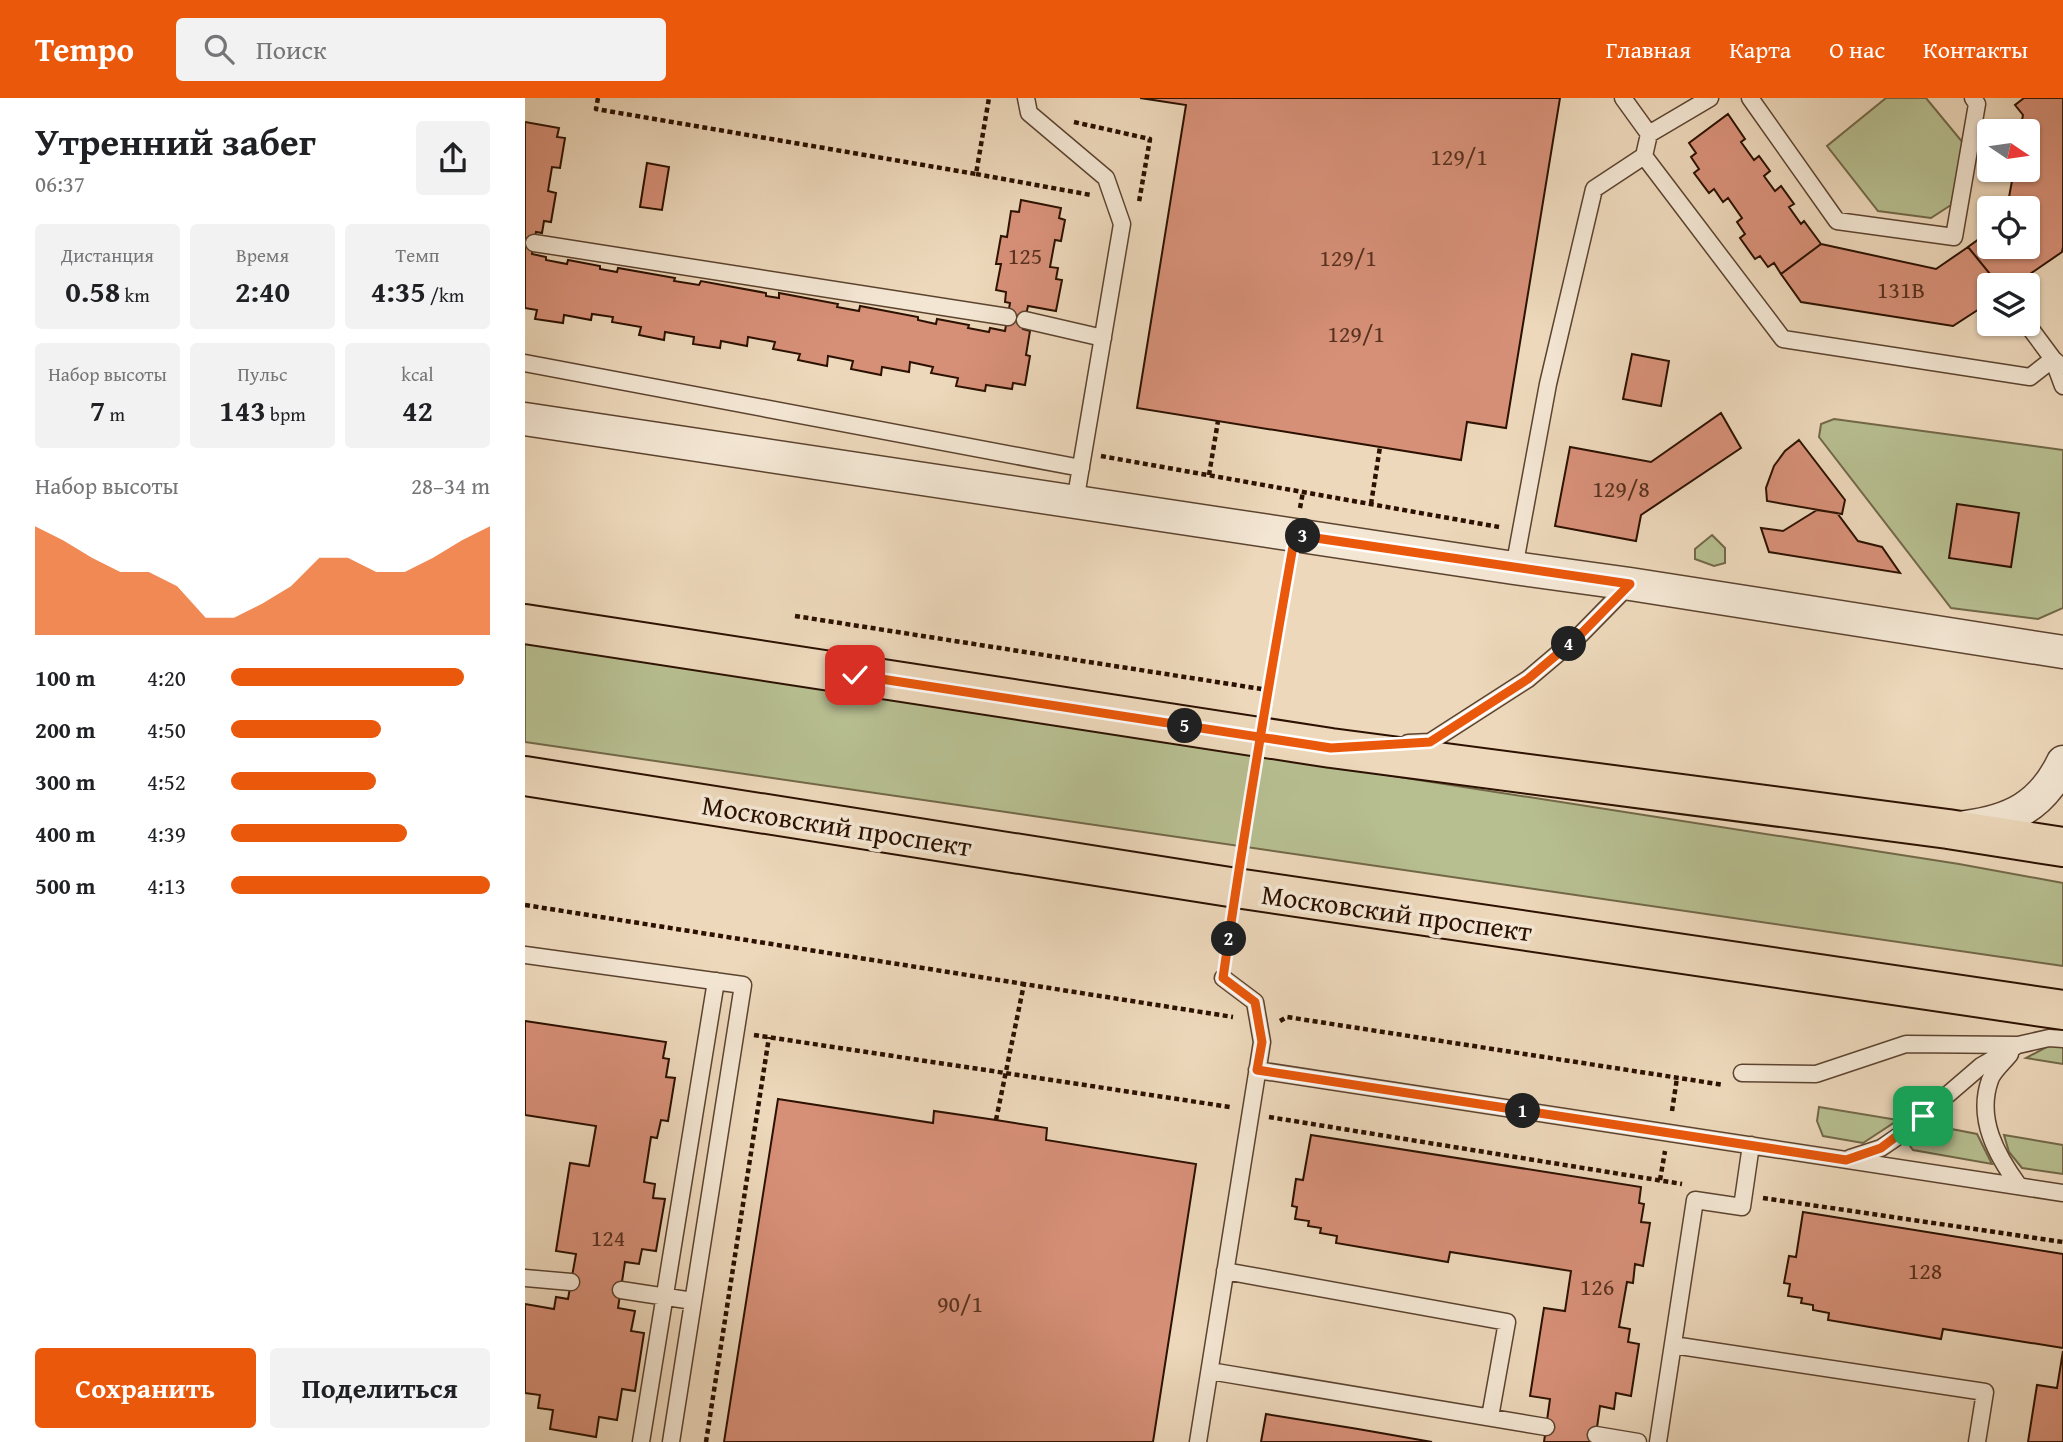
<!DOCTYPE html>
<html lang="ru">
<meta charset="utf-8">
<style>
:root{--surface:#fff;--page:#f2f2f2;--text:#202124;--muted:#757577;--accent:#ea580c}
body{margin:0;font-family:"Gentium Book Plus",serif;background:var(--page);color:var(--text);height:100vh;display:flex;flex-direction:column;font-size:26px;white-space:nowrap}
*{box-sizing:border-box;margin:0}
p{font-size:23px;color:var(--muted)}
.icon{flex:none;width:38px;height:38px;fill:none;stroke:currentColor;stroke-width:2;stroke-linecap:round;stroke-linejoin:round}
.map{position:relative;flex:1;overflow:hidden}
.drawer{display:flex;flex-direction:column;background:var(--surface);width:525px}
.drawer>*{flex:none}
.needle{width:46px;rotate:103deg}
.controls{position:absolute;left:1452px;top:21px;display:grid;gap:14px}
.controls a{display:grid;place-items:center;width:63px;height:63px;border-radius:7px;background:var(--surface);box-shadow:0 2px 5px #0004;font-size:35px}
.pin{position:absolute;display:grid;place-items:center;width:60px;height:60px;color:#fff;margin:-30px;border-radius:14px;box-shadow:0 4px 10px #0006}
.km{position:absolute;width:35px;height:35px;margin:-18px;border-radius:50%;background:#222;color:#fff;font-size:19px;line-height:35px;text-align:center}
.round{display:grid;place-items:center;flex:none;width:74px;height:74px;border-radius:7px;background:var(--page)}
.headline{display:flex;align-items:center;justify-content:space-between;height:119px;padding:0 35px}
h1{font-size:38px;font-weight:600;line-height:52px}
.metrics{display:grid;grid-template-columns:repeat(3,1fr);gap:10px;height:119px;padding:7px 35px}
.metrics div{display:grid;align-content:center;border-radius:7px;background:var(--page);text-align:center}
.metrics b{font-size:30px;font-weight:600}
.metrics small{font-size:19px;font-weight:400}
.metrics p{font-size:19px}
.chart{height:196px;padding:14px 35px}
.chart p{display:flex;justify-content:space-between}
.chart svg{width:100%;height:126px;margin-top:7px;fill:var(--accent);opacity:.7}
.primary-button{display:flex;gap:14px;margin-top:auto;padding:14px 35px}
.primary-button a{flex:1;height:80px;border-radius:7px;background:var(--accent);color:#fff;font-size:28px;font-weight:600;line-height:80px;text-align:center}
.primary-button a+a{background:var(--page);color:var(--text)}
ul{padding:0 35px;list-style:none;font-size:23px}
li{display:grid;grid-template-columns:112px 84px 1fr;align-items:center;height:52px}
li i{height:18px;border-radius:9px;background:var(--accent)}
header{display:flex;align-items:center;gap:42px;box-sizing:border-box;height:98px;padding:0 35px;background:var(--accent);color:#fff}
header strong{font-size:33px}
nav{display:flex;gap:38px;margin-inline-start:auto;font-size:24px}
.search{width:490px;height:63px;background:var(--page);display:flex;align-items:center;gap:18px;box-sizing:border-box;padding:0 24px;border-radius:7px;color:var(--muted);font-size:26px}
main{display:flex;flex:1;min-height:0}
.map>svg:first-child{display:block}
.green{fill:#b7bf91;stroke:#726848;stroke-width:2}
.building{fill:#d79078;stroke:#2c1100;stroke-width:2}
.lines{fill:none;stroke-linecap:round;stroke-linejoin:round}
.service-casing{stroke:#5c432f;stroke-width:19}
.minor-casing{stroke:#5c432f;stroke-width:35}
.primary-casing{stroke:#2c1100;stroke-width:42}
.path{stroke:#2c1100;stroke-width:4.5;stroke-dasharray:5 3.5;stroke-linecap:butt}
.service{stroke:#f3e6d3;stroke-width:16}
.minor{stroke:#f3e6d3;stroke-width:32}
.primary{stroke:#edd8bb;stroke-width:38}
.path-bridge{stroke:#2c1100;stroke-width:4.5;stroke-dasharray:5 3.5;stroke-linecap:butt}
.route-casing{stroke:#fff;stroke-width:14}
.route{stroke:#ea580c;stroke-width:9}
.labels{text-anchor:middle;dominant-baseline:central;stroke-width:7;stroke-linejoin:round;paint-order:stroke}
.number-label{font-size:24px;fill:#57311e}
.street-label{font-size:28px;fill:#2c1100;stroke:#f3e6d3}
</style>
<header>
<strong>Tempo</strong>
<div class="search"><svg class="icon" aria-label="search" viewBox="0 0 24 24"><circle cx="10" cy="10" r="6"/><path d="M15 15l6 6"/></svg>Поиск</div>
<nav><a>Главная</a><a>Карта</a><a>О нас</a><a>Контакты</a></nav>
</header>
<main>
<section class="drawer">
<div class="headline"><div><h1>Утренний забег</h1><p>06:37</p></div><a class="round"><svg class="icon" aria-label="share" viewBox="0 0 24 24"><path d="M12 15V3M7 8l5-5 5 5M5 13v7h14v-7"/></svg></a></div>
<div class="metrics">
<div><p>Дистанция</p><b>0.58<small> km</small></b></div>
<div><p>Время</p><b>2:40</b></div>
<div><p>Темп</p><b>4:35<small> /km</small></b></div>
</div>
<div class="metrics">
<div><p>Набор высоты</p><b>7<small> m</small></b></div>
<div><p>Пульс</p><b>143<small> bpm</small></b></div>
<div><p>kcal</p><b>42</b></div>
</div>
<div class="chart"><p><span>Набор высоты</span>28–34 m</p>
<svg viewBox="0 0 160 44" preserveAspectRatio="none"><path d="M0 44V6L10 11L20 17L30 22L40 22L50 27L60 38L70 38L80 33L90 27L100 17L110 17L120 22L130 22L140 17L150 11L160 6V44z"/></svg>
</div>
<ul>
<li><b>100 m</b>4:20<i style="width:90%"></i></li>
<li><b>200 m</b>4:50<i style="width:58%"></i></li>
<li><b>300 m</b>4:52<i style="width:56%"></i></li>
<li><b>400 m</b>4:39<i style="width:68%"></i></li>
<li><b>500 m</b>4:13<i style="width:100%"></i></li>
</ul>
<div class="primary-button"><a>Сохранить</a><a>Поделиться</a></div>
</section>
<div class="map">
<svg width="1538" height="1344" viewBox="0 0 1538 1344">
<rect width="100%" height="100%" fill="#edd8bb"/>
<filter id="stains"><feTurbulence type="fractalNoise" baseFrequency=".00286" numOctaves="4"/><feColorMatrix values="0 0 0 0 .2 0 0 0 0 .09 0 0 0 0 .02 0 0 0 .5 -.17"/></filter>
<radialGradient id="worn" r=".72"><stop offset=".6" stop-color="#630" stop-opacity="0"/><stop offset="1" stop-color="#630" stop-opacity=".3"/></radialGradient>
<!-- green -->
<path class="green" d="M 1361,0 L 1401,0 L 1439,46 L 1426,107 L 1406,120 L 1353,113 L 1302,48 Z
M 1309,321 L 1538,352 L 1538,510 L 1513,521 L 1426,510 L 1294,339 L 1296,326 Z
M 1187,437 L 1200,450 L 1200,465 L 1189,468 L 1170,461 L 1170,451 Z
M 0,543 L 1434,766 L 1538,785 L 1538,868 L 0,644 Z
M 1527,946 L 1538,948 L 1538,966 L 1501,960 Z
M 1294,1009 L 1373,1022 L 1338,1045 L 1298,1038 L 1292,1023 Z
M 1406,1027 L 1452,1036 L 1467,1066 L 1388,1052 L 1382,1044 Z
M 1479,1037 L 1538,1047 L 1538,1076 L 1497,1070 L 1484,1054 Z"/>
<!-- building -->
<path class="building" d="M 615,0 L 1035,0 L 981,330 L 942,324 L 936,362 L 612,310 L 661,7 Z
M 1499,0 L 1538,0 L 1538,149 L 1537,154 L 1489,187 L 1474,187 L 1443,149 L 1465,133 L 1465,149 L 1503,149 L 1503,110 L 1482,110 L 1489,72 L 1503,72 L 1503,33 L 1495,33 L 1498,17 L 1490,7 Z
M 1203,16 L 1220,41 L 1216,44 L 1229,62 L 1234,58 L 1245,73 L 1239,78 L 1250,93 L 1256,88 L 1269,106 L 1264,109 L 1276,126 L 1279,123 L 1296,146 L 1256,176 L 1249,165 L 1243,169 L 1235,158 L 1230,161 L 1215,140 L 1220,136 L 1212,124 L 1217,120 L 1203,100 L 1198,104 L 1189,91 L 1184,95 L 1169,75 L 1174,71 L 1166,59 L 1171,55 L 1164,45 Z
M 0,24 L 34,30 L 32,39 L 40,40 L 35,70 L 27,69 L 23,93 L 31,95 L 26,124 L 19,123 L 17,135 L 11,134 L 7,156 L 21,159 L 21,162 L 42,166 L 43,162 L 75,168 L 75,171 L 92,174 L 93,170 L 150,180 L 149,183 L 174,187 L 176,183 L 241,195 L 241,198 L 254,200 L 254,195 L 313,206 L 312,209 L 334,213 L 335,208 L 393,219 L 393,222 L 411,226 L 412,221 L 444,227 L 443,230 L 464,234 L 465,230 L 480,233 L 485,205 L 480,204 L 481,194 L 471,192 L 476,166 L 471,166 L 476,138 L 482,139 L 486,113 L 494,114 L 496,102 L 536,110 L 534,120 L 540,122 L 536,143 L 530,142 L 525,169 L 533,170 L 531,181 L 537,182 L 531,213 L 503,208 L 498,231 L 505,233 L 501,257 L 505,258 L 500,287 L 488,285 L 487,291 L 461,287 L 460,293 L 431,288 L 433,280 L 406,275 L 408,269 L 385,264 L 384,274 L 357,269 L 356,277 L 326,271 L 328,263 L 303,258 L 302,268 L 273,262 L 275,256 L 248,251 L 250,244 L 223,239 L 222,248 L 196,243 L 195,250 L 168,246 L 169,239 L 140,234 L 139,242 L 114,237 L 116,229 L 87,224 L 88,219 L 67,216 L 66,222 L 39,217 L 38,225 L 10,221 L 12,212 L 0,210 Z
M 122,65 L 144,69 L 137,112 L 115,109 Z
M 1296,146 L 1411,171 L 1443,149 L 1474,187 L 1465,187 L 1465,204 L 1428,228 L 1276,204 L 1256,176 Z
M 1107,256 L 1144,263 L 1136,308 L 1098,301 Z
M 1196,315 L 1216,350 L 1116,417 L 1111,443 L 1030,428 L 1045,349 L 1126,364 Z
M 1274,342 L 1320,402 L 1317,416 L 1242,403 L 1241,390 L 1249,368 L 1260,353 Z
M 1432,406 L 1494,415 L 1486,469 L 1424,460 Z
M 1292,412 L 1312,415 L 1333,443 L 1357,449 L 1375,475 L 1244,454 L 1236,430 L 1258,433 Z
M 0,923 L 141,944 L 138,960 L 144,961 L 141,979 L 150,980 L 143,1023 L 136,1022 L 132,1040 L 126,1039 L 119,1084 L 130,1086 L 128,1100 L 140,1101 L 131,1153 L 117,1151 L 114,1166 L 100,1164 L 93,1210 L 110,1213 L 106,1233 L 119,1235 L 110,1293 L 97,1291 L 92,1322 L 74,1319 L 71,1339 L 25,1331 L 28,1312 L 13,1310 L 15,1297 L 0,1295 L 0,1206 L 29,1211 L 31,1199 L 43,1201 L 51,1156 L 31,1153 L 45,1065 L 64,1068 L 71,1028 L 0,1017 Z
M 253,1001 L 408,1025 L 409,1013 L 471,1022 L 522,1030 L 521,1042 L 671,1066 L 628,1344 L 199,1344 Z
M 786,1037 L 1116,1089 L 1114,1105 L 1119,1106 L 1116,1124 L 1125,1125 L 1118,1168 L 1110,1166 L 1108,1185 L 1102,1184 L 1094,1229 L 1105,1231 L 1103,1244 L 1114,1246 L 1106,1298 L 1091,1295 L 1089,1311 L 1075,1308 L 1070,1344 L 1019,1344 L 1025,1301 L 1005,1298 L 1019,1210 L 1040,1213 L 1046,1173 L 925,1154 L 923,1164 L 811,1145 L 812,1138 L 795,1135 L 796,1130 L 783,1128 L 784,1123 L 770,1121 L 772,1109 L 767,1108 L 771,1081 L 778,1082 Z
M 1278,1114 L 1538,1156 L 1538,1250 L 1418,1231 L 1416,1241 L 1303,1222 L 1304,1215 L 1288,1212 L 1288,1207 L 1276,1205 L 1277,1200 L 1263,1198 L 1265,1186 L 1259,1185 L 1264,1158 L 1271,1159 Z
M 1538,1253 L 1538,1344 L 1503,1344 L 1512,1287 L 1532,1290 Z
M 741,1316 L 833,1331 L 907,1344 L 736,1344 Z"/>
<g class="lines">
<defs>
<path id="service" d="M 501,0 L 504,15 L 581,80 L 597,126 L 550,404
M 1098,0 L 1124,36
M 1185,0 L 1124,36 L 1119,58 L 1258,241 L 1505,279 L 1528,261 L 1538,288
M 1225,0 L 1312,123 L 1429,139 L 1452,6 L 1448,0
M 9,145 L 483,219
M 500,222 L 578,240
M 1502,226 L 1528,261 L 1536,268
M 0,265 L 556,370
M 989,470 L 1023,286 L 1069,91 L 1119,58
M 883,645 L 905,644 L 1003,581 L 1055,537 L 1105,486
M 0,857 L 218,887 L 146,1344
M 1485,956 C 1479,964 1468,973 1465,982 C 1451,1021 1472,1058 1494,1088
M 732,972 L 1538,1095
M 1217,975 L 1291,976 L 1381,946 L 1493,947 L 1524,940 L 1538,941
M 1325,1060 L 1356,1050 L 1378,1035 L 1456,968 L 1491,948
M 700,1173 L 982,1224 L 965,1319
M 0,1180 L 46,1184
M 96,1192 L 168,1203
M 1148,1247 L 1460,1294 L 1452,1344
M 685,1273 L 1021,1329
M 1071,1337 L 1113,1344
M 116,1344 L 191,883
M 673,1344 L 737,944 L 730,904 L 698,880
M 1133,1344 L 1170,1102 L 1217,1109 L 1226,1047"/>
<path id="minor" d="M 0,321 L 989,470 L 1105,486 L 1538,554
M 1440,729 C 1486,723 1517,708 1538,664"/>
<path id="primary" d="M 0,526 L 806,650 L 1423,731 L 1538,749
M 0,678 L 711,790 L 1538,912"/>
</defs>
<!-- service casing -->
<use href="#service" class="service-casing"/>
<!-- minor casing -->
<use href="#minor" class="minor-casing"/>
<!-- primary casing -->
<use href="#primary" class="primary-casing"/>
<!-- path -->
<path class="path" d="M 73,0 L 71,11 L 451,76 L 464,0
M 549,24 L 625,41 L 614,104
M 451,76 L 566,97
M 576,358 L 974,429
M 684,377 L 693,323
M 846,406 L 855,349
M 775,410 L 778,394
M 270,518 L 743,592 L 766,464
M 0,807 L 499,886
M 701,861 L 704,840
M 755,923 L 762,919 L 1199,987
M 229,937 L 705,1009
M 1147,1013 L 1152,980
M 744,1019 L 1157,1086
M 471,1022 L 499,886 L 708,919
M 1135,1082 L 1140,1053
M 1238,1100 L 1538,1144
M 181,1344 L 244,939"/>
<!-- service -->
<use href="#service" class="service"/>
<!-- minor -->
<use href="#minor" class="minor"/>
<!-- primary -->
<use href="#primary" class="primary"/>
<!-- path-bridge -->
<path class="path-bridge" d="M 704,840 L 743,592"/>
</g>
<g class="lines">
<defs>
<path id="route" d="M 330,577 L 806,650 L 905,644 L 1003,581 L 1055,537 L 1105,486 L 770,437 C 744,584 719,732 698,880 L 730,904 L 737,944 L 732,972 L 1321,1062 L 1356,1050 L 1398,1018"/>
</defs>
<!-- route casing -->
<use href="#route" class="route-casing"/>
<!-- route -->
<use href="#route" class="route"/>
</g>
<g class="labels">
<!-- number labels -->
<g class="number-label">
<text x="934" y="58">129/1</text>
<text x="500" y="157">125</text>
<text x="823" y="159">129/1</text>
<text x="1376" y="191">131В</text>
<text x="831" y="235">129/1</text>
<text x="1096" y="390">129/8</text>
<text x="83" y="1139">124</text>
<text x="1400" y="1172">128</text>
<text x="1072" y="1188">126</text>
<text x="435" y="1205">90/1</text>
</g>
<!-- street labels -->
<g class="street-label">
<text transform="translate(312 727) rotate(9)">Московский проспект</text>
<text transform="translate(872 814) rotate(8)">Московский проспект</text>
</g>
</g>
<rect width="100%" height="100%" filter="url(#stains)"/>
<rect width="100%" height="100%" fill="url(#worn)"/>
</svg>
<div class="controls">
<a><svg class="needle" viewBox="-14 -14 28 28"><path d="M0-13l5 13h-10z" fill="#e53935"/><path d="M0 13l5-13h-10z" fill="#757577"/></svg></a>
<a><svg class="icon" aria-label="locate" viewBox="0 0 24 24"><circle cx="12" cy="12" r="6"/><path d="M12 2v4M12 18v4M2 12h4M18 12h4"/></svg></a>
<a><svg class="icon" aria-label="layers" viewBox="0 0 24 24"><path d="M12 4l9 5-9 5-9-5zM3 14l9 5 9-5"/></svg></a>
</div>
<div class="pin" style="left:1398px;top:1018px;background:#1e9e55"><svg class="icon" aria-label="arrive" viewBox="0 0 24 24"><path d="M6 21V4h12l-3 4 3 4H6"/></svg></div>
<div class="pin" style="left:330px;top:577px;background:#d93025"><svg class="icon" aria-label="check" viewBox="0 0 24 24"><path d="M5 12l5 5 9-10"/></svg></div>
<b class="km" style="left:998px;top:1013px">1</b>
<b class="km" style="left:704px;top:841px">2</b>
<b class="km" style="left:778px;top:438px">3</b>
<b class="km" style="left:1044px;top:546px">4</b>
<b class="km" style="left:660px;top:628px">5</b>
</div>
</main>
